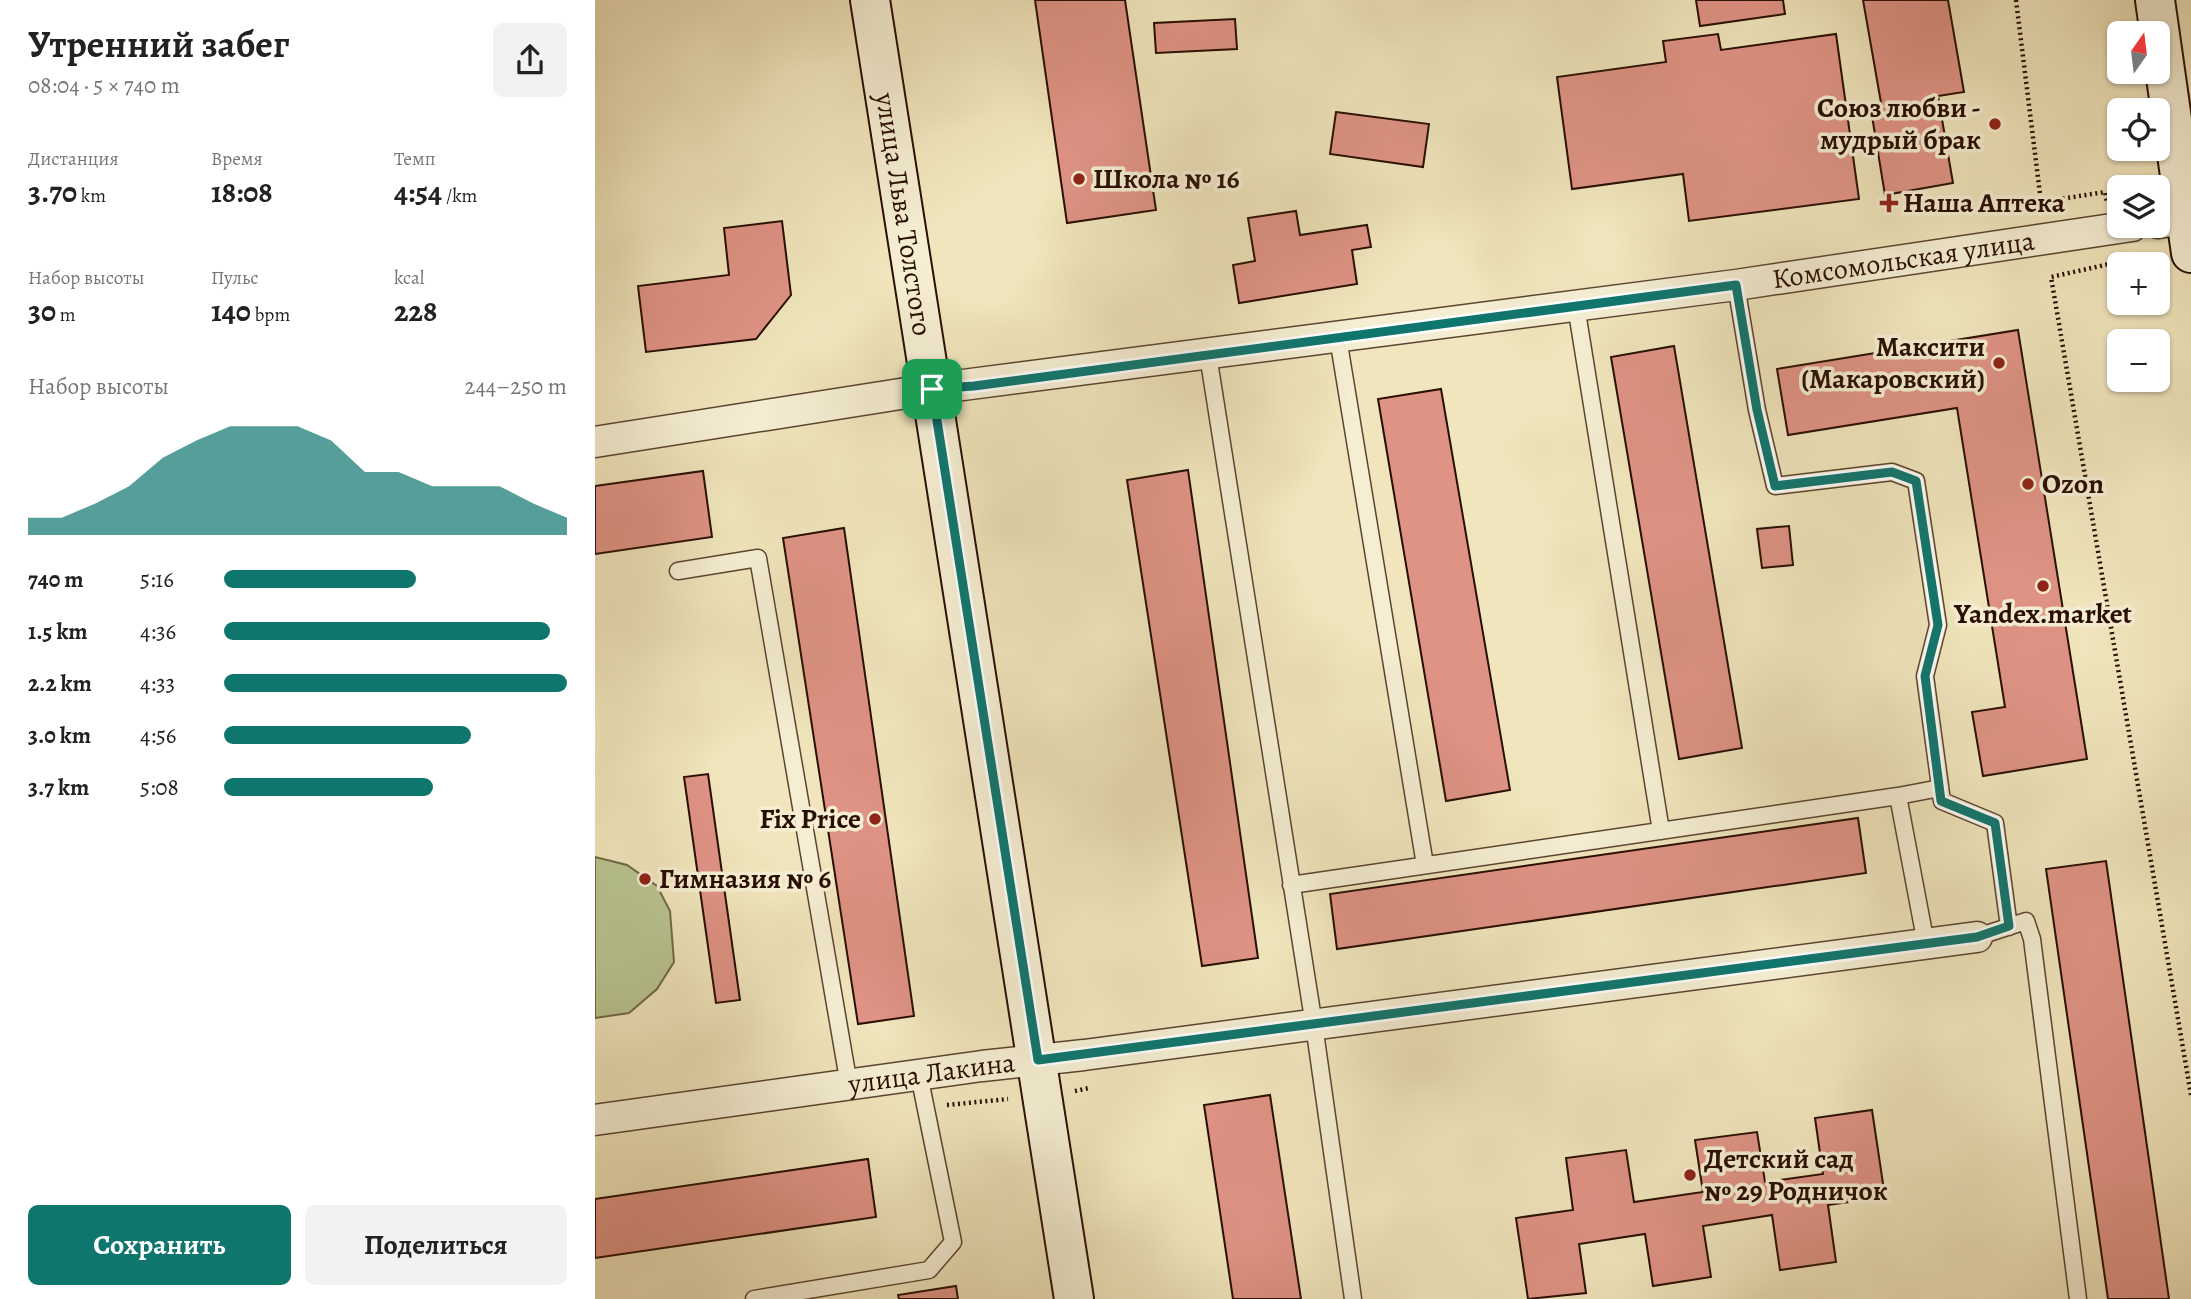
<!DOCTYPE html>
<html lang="ru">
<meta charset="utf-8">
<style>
:root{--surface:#fff;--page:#f2f2f2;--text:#222;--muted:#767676;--accent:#0f766e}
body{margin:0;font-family:Alegreya,serif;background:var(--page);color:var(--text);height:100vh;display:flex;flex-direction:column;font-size:26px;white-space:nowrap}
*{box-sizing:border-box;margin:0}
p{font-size:23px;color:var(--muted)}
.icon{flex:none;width:38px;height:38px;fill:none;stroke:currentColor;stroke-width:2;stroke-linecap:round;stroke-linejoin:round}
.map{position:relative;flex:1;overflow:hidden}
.sheet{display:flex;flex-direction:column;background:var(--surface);width:595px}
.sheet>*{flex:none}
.needle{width:46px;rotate:14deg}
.fabs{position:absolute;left:1512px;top:21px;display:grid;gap:14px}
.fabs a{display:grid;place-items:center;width:63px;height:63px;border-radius:10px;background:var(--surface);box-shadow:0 2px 5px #0004;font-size:35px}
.pin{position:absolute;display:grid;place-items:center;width:60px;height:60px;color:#fff;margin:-30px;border-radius:14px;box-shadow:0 4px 10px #0006}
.round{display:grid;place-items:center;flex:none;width:74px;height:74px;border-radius:10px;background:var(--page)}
.summary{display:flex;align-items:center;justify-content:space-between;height:119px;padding:0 28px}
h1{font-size:38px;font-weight:700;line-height:52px}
.figures{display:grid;grid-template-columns:repeat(3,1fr);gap:10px;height:119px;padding:7px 28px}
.figures div{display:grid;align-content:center}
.figures b{font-size:30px;font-weight:700}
.figures small{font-size:19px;font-weight:400}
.figures p{font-size:19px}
.chart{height:196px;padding:14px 28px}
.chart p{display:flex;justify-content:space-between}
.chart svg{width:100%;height:126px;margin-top:7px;fill:var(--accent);opacity:.7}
.primary-button{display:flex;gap:14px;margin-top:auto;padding:14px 28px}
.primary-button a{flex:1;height:80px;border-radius:10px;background:var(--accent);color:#fff;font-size:28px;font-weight:700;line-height:80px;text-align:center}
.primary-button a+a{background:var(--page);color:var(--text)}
ul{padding:0 28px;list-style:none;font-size:23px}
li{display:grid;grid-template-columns:112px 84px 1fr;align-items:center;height:52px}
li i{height:18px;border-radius:9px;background:var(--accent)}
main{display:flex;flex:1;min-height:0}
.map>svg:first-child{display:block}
.green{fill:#b9c591;stroke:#716a4a;stroke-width:2}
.building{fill:#df9385;stroke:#290e02;stroke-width:2}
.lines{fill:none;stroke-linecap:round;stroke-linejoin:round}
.lane-casing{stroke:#5b4430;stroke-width:19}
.street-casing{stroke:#5b4430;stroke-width:33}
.secondary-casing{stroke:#290e02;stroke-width:42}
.path{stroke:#290e02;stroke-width:4.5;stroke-dasharray:2 3.5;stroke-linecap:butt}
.lane{stroke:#f5eed3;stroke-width:16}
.street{stroke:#f5eed3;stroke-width:30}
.secondary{stroke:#f5eed3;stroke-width:38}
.route-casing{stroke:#fff;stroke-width:14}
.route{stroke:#0f766e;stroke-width:9}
.poi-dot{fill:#8f2418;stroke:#f5eed3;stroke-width:2.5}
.labels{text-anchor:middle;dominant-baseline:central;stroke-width:7;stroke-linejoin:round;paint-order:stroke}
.poi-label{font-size:28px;font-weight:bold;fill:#290e02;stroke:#f5eed3;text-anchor:start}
.street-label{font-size:28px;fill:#290e02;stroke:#f5eed3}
</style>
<main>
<section class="sheet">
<div class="summary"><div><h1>Утренний забег</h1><p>08:04 · 5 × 740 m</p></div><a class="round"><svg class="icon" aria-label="share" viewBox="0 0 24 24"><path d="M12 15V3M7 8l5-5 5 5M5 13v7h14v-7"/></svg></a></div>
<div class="figures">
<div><p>Дистанция</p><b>3.70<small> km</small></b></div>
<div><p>Время</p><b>18:08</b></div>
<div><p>Темп</p><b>4:54<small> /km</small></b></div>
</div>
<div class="figures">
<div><p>Набор высоты</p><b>30<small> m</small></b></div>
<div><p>Пульс</p><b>140<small> bpm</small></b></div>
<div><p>kcal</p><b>228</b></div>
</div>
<div class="chart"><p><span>Набор высоты</span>244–250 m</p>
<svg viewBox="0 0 160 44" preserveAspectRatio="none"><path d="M0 44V38L10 38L20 33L30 27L40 17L50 11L60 6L70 6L80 6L90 11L100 22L110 22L120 27L130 27L140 27L150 33L160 38V44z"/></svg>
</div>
<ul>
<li><b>740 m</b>5:16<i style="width:56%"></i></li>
<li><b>1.5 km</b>4:36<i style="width:95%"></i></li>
<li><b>2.2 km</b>4:33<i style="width:100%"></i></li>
<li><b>3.0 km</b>4:56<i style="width:72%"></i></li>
<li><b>3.7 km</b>5:08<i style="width:61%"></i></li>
</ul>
<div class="primary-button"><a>Сохранить</a><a>Поделиться</a></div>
</section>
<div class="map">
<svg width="1596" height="1299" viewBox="0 0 1596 1299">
<rect width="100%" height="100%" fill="#f0e5bc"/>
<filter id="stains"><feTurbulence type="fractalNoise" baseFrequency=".00286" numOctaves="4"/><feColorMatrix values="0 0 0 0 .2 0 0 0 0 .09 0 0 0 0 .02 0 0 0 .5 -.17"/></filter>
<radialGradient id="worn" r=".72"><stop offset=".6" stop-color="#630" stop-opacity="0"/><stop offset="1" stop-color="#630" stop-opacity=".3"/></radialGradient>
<!-- green -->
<path class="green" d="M 0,857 L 32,865 L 62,886 L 75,911 L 79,962 L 62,989 L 34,1013 L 0,1018 Z"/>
<!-- building -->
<path class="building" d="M 440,0 L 530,0 L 561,210 L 472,223 Z
M 1101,0 L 1188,0 L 1190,14 L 1105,26 Z
M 1268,0 L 1353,0 L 1369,92 L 1343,96 L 1358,183 L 1290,195 L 1277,116 L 1288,114 Z
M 640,19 L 642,49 L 561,53 L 559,23 Z
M 1123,34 L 1126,50 L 1241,34 L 1264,199 L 1094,221 L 1088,174 L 977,189 L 962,77 L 1071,62 L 1068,41 Z
M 741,112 L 834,124 L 828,167 L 735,154 Z
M 701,211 L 705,235 L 772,225 L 776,247 L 757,250 L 762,284 L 644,303 L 638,265 L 660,261 L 653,218 Z
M 187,221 L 196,295 L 161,339 L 51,352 L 43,286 L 134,275 L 129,228 Z
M 1423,330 L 1492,759 L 1388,776 L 1377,712 L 1410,707 L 1362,408 L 1193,435 L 1182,369 Z
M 1079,346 L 1147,748 L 1084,759 L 1016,357 Z
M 846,389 L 915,790 L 851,801 L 783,399 Z
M 593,470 L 663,958 L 607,966 L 532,480 Z
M 108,471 L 117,537 L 0,554 L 0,486 Z
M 1194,526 L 1198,565 L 1167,568 L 1162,529 Z
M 249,528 L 319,1016 L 263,1024 L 188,538 Z
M 113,774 L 145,1000 L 121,1003 L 89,777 Z
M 1263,818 L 1271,873 L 742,949 L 735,894 Z
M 1511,861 L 1574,1299 L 1513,1299 L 1451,869 Z
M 675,1095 L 706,1299 L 638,1299 L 609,1105 Z
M 1277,1110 L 1290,1197 L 1233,1205 L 1241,1262 L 1185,1270 L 1177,1215 L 1108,1226 L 1116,1277 L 1058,1286 L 1050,1234 L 984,1244 L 991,1293 L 933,1299 L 921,1218 L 978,1210 L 971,1158 L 1031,1150 L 1039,1202 L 1108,1192 L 1100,1140 L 1162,1132 L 1170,1182 L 1228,1174 L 1220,1118 Z
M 273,1159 L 281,1217 L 0,1258 L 0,1199 Z
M 361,1286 L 363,1299 L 304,1299 L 303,1295 Z"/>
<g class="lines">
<defs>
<path id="lane" d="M 1141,285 L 1162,410 L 1180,486 L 1297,472 L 1321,481 L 1343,625 L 1330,676 L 1347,801 L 1400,823 L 1414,927
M 981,306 L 1066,831
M 743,338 L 830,865
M 613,355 L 719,1025 L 758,1299
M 83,571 L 163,558 L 254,1085
M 1303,796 L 1345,788
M 696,885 L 1303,796 L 1331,944
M 1382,937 L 1431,921 L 1437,939 L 1483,1299
M 159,1299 L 334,1270 L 358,1242 L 324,1075"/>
<g id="street">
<path d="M 1563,223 L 1596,218"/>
<path id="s1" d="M 0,442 L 337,389 L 1141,285 L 1537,226"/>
<path id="s2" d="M 0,1120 L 387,1066 L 489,1055 L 1382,937"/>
</g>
<g id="secondary">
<path id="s3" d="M 275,0 L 479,1299"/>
<path d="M 1560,0 L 1596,253"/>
</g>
</defs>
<!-- lane casing -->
<use href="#lane" class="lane-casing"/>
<!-- street casing -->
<use href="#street" class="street-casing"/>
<!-- secondary casing -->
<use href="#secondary" class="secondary-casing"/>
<!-- path -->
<path class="path" d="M 1421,0 L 1446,202 L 1510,192 L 1512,202
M 1518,259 L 1519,263 L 1456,277 L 1596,1095
M 480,1091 L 494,1088
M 352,1105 L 413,1099"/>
<!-- lane -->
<use href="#lane" class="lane"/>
<!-- street -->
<use href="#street" class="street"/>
<!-- secondary -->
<use href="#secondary" class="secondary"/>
</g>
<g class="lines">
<defs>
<path id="route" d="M 1141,285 L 1162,410 L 1180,486 L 1297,472 L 1321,481 L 1343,625 L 1330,676 L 1346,801 L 1400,823 L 1414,926 L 1382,937 L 443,1060 L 337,389 L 379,386 Z"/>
</defs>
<!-- route casing -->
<use href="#route" class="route-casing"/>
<!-- route -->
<use href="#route" class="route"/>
</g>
<!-- markers -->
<g class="poi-dot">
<circle cx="1400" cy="124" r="7"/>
<circle cx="484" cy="179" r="7"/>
<path d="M1290.5 192.5h7v7h7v7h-7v7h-7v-7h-7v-7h7z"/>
<circle cx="1404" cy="363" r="7"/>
<circle cx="1433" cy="484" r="7"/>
<circle cx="1448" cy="586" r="7"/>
<circle cx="280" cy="819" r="7"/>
<circle cx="50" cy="879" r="7"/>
<circle cx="1095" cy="1175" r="7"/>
</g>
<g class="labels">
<!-- poi labels -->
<g class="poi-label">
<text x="1386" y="108" text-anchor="end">Союз любви -<tspan x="1386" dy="32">мудрый брак</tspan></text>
<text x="498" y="179">Школа № 16</text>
<text x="1308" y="203">Наша Аптека</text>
<text x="1390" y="347" text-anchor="end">Максити<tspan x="1390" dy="32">(Макаровский)</tspan></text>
<text x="1447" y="484">Ozon</text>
<text x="1448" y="614" text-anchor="middle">Yandex.market</text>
<text x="266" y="819" text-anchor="end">Fix Price</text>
<text x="64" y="879">Гимназия № 6</text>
<text x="1109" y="1159">Детский сад<tspan x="1109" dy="32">№ 29 Родничок</tspan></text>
</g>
<!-- street labels -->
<g class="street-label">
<text stroke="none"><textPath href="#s3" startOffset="217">улица Льва Толстого</textPath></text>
<text stroke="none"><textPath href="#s1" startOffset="1321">Комсомольская улица</textPath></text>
<text stroke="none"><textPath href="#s2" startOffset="340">улица Лакина</textPath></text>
</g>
</g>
<rect width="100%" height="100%" filter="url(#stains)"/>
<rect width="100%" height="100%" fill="url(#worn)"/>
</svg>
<div class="fabs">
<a><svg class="needle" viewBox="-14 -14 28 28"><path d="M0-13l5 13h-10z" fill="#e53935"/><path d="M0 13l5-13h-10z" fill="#767676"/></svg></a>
<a><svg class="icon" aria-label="locate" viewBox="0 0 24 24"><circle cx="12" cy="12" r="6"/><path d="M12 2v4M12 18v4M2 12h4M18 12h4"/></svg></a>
<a><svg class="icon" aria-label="layers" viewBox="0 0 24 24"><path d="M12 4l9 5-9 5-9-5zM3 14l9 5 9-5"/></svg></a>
<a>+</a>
<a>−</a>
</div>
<div class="pin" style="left:337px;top:389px;background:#1e9e55"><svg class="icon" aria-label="arrive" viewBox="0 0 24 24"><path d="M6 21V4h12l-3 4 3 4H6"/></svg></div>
</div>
</main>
